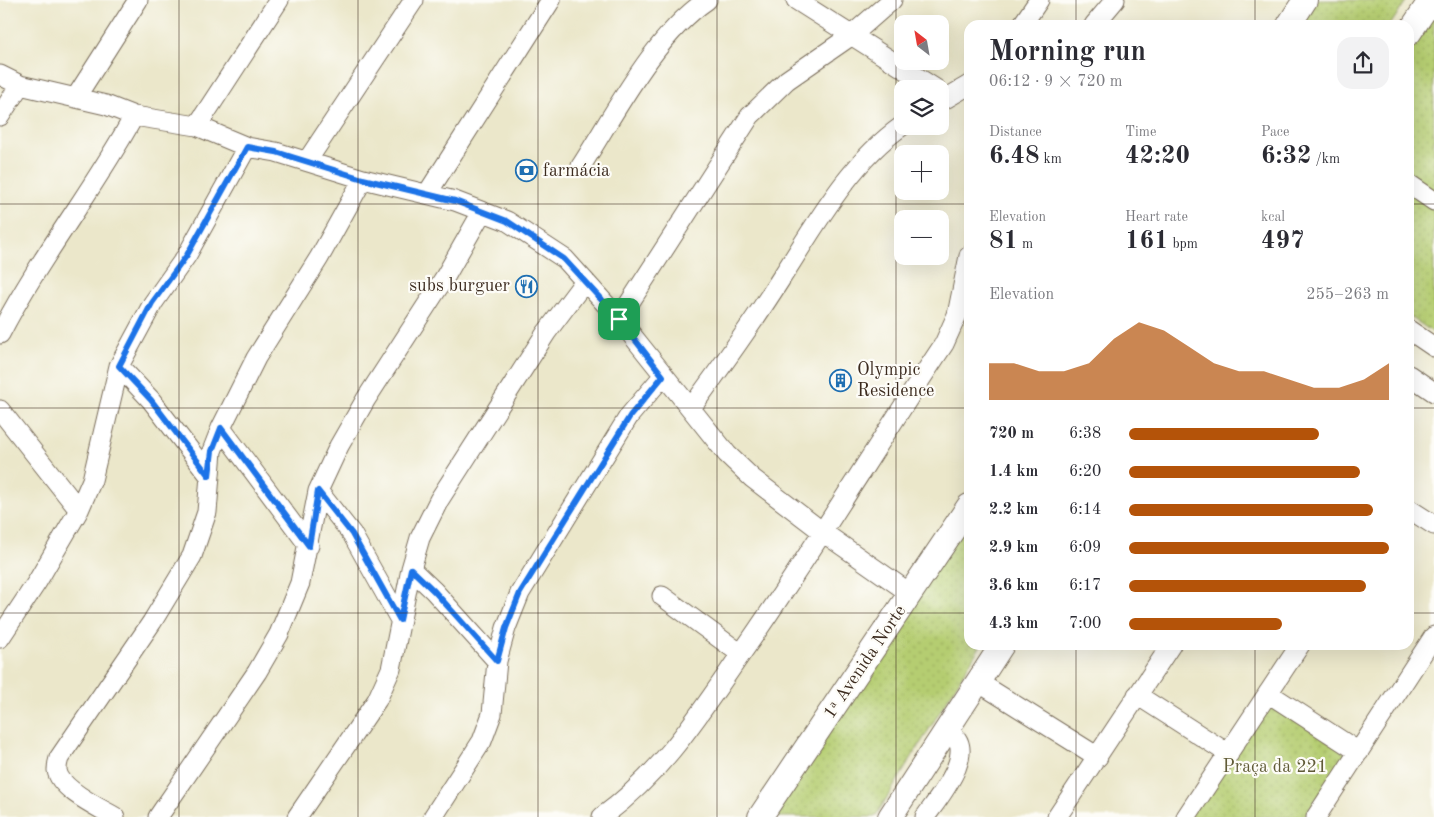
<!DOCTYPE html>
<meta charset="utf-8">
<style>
:root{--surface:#fff;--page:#f2f2f3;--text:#2b2b33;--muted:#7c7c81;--accent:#b45309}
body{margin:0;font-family:"Old Standard TT",serif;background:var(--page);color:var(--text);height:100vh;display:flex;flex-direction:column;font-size:19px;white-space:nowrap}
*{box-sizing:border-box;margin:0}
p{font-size:16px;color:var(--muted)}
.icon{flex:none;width:28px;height:28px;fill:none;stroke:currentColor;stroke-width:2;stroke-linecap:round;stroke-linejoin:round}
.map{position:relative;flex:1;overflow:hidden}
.details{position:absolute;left:964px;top:20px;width:450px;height:630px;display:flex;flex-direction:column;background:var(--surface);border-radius:15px;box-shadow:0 5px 20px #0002}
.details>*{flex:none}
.needle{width:32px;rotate:329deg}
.fabs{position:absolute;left:894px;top:15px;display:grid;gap:10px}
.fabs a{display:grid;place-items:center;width:55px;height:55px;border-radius:10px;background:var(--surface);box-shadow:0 5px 20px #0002;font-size:25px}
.pin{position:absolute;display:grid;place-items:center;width:42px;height:42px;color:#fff;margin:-21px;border-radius:10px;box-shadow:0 2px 8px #0006}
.round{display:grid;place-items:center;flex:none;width:52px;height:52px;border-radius:15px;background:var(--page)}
.headline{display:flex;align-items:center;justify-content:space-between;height:85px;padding:0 25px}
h1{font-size:28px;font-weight:700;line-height:38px}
.metrics{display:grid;grid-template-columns:repeat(3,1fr);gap:8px;height:85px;padding:5px 25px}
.metrics div{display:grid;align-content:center}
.metrics b{font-size:25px;font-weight:700}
.metrics small{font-size:14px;font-weight:400}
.metrics p{font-size:14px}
.chart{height:140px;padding:10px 25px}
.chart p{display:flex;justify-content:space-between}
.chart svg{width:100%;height:90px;margin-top:5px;fill:var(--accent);opacity:.7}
ul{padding:0 25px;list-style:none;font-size:16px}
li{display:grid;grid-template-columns:80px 60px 1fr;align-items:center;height:38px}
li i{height:12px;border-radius:6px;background:var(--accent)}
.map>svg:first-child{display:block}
.park{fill:url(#park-dots);stroke:#787c48}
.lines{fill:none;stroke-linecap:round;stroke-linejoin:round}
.minor-casing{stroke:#796c5a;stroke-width:21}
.major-casing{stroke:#796c5a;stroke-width:26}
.minor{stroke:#fff;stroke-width:19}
.major{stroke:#fff;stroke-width:24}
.route-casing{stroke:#fff;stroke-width:10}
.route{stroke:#1a73e8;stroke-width:6}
.grid{fill:none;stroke:#3b2a1e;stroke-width:1;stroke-opacity:0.55}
.labels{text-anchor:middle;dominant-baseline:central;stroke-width:4.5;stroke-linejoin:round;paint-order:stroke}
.poi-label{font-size:18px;fill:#3b2a1e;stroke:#fdfcf7;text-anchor:start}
.street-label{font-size:18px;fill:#3b2a1e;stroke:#fdfcf7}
.park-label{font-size:18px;fill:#605b37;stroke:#fdfcf7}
</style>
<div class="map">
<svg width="1434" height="817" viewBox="0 0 1434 817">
<defs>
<pattern id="park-dots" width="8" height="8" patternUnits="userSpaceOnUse" patternTransform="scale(1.25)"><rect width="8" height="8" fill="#b5cd71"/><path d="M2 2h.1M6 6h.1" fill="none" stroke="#9db061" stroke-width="1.8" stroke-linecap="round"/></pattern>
</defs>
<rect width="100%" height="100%" fill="#fdfcf7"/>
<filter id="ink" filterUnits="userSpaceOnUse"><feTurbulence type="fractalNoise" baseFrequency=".02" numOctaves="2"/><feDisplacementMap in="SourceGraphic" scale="10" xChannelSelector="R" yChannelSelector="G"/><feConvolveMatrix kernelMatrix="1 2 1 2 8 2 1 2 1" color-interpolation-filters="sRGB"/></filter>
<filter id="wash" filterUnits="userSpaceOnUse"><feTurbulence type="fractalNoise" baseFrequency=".0096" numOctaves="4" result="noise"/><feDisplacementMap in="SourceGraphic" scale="20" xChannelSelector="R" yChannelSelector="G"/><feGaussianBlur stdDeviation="1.12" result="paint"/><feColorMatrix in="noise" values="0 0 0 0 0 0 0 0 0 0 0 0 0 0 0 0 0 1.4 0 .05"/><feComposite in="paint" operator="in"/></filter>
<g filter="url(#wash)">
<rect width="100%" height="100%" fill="#ebe7ca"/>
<!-- park -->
<path class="park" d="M 1317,0 L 1407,0 L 1390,25 L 1300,25 Z
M 1434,11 L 1434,333 L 1409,316 L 1409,49 Z
M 969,520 L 969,645 L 981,645 L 875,817 L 765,817 Z
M 1262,697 L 1347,754 L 1304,817 L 1182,817 Z"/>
</g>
<g filter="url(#ink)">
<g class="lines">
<defs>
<path id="minor" d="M 796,0 L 936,89
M 1022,25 L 1039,0
M 1094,25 L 1115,0
M 0,75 L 20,85 L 106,105 L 134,116 L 197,126 L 247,147 L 276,152 L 363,179 L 455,201 L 507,221 L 565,259 L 619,319 L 727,454 L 752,478 L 824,533 L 911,594
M 76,97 L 138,0
M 940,102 L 969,85
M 0,116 L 20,85
M 197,126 L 279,0
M 307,161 L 414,0
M 581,166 C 615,113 654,36 707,0
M 1409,184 L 1434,201
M 427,194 L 551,0
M 619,319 L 750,116 L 787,80 L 852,35 L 892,0
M 1409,330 L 1434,347
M 0,334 C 39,258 93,191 134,116
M 119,366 L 151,400 L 209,475
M 1409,375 L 1434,392
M 691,408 C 722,366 752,324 780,280 C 815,226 849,163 902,126
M 0,410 L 79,510
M 221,428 L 309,546
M 318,491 L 352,534 L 400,620
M 1409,509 L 1434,525
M 411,569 L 434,591 L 497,661
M 662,596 L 741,654
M 0,638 L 37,582 L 79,510 L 92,480 L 119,366 L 153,303 L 187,255 L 247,147
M 978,682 L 1098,757
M 1268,693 L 1359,752
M 1137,695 L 1229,754
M 115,817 C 100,808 59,789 57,770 C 57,766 58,761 59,758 L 152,622 L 192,556 L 207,512 L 212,451 L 221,428 L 256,358 L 319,258 L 363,179
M 158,817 L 257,672 L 279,634 L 300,583 L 318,491 L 339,446 L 366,399 L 445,277 L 482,212
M 297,817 L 377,700 L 391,669 L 411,569 L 420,538 L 439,500 L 546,333 L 585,281
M 433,817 L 482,741 L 492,714 L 497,661 L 506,628 L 520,593 L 629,416 L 663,376
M 602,817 C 664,771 698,716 741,654 C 812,553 875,447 944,344 L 957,315 L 969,256
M 925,817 C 937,800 983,746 946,731
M 1057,817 L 1171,645
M 1186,817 L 1300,645
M 1316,817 L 1434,636"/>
<path id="major" d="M 1289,25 L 1305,0
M 1409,33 L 1431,0
M 760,817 L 969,506
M 890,817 L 1002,645"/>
</defs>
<!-- minor casing -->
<use href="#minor" class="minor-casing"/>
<!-- major casing -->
<use href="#major" class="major-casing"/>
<!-- minor -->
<use href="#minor" class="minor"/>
<!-- major -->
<use href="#major" class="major"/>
</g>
</g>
<g class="lines" filter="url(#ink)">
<defs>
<path id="route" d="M 247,147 L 276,152 L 363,179 L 455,201 L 507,221 L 564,259 L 619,319 L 663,376 L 630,416 L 520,593 L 506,628 L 497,661 L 434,591 L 411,569 L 400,620 L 352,534 L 318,491 L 309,546 L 221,428 L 212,451 L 209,476 L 151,400 L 119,366 L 152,303 L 187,255 Z"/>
</defs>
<!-- route casing -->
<use href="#route" class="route-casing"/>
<!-- route -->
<use href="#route" class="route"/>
</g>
<!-- grid -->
<path class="grid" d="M 179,0 L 179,817M 358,0 L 358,817M 538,0 L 538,817M 717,0 L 717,817M 896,0 L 896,817M 1076,0 L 1076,25M 1255,0 L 1255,25M 0,204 L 969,204M 1409,204 L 1434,204M 0,408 L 969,408M 1409,408 L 1434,408M 0,613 L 969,613M 1409,613 L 1434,613M 1076,645 L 1076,817M 1255,645 L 1255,817"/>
<!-- icons -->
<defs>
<symbol id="bank-ring" viewBox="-11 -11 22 22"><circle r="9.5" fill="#fdfcf7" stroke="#1f6fb2" stroke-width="1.5"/><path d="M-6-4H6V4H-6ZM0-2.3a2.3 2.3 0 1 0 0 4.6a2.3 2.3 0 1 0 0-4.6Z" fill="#1f6fb2"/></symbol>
<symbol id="restaurant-ring" viewBox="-11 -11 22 22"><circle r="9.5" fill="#fdfcf7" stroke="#1f6fb2" stroke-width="1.5"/><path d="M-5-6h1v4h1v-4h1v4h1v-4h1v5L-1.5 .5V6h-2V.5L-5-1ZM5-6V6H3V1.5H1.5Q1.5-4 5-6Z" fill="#1f6fb2"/></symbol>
<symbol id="building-ring" viewBox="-11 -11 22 22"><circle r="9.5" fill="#fdfcf7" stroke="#1f6fb2" stroke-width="1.5"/><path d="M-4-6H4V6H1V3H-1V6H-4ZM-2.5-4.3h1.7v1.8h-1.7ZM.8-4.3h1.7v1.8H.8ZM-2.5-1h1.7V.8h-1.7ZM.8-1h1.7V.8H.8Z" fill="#1f6fb2"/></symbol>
</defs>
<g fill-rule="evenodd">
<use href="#bank-ring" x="514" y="158" width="25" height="25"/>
<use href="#restaurant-ring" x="514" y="274" width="25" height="25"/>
<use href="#building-ring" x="828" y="368" width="25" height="25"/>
</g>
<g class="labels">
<!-- poi labels -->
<g class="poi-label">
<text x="543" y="171">farmácia</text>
<text x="510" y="286" text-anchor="end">subs burguer</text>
<text x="857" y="370">Olympic<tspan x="857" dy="21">Residence</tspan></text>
</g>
<!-- street labels -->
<g class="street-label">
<text transform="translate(865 662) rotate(-56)">1ᵃ Avenida Norte</text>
</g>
<!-- park labels -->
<g class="park-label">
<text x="1275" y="767">Praça da 221</text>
</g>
</g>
</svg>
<div class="fabs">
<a><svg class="needle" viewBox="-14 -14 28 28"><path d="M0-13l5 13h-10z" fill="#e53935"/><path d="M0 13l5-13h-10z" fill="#7c7c81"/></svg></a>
<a><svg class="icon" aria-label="layers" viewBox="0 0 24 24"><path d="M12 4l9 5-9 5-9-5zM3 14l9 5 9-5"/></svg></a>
<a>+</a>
<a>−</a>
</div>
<div class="pin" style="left:619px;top:319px;background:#1e9e55"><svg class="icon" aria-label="arrive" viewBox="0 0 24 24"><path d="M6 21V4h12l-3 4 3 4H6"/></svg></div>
<section class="details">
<div class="headline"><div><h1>Morning run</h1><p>06:12 · 9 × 720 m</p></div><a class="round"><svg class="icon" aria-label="share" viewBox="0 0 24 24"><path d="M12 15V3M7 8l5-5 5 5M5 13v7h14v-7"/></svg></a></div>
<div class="metrics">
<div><p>Distance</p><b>6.48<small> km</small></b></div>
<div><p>Time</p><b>42:20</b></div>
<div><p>Pace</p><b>6:32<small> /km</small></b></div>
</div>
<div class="metrics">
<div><p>Elevation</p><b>81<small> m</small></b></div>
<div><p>Heart rate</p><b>161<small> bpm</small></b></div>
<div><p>kcal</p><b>497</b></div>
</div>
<div class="chart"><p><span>Elevation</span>255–263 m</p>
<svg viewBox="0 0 160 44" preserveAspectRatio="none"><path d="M0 44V26L10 26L20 30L30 30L40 26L50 14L60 6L70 10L80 18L90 26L100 30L110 30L120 34L130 38L140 38L150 34L160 26V44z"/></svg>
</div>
<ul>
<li><b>720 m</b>6:38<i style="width:73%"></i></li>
<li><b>1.4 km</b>6:20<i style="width:89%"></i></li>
<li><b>2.2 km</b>6:14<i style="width:94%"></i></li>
<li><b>2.9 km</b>6:09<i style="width:100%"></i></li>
<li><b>3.6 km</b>6:17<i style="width:91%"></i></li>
<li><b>4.3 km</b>7:00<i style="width:59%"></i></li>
</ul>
</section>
</div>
